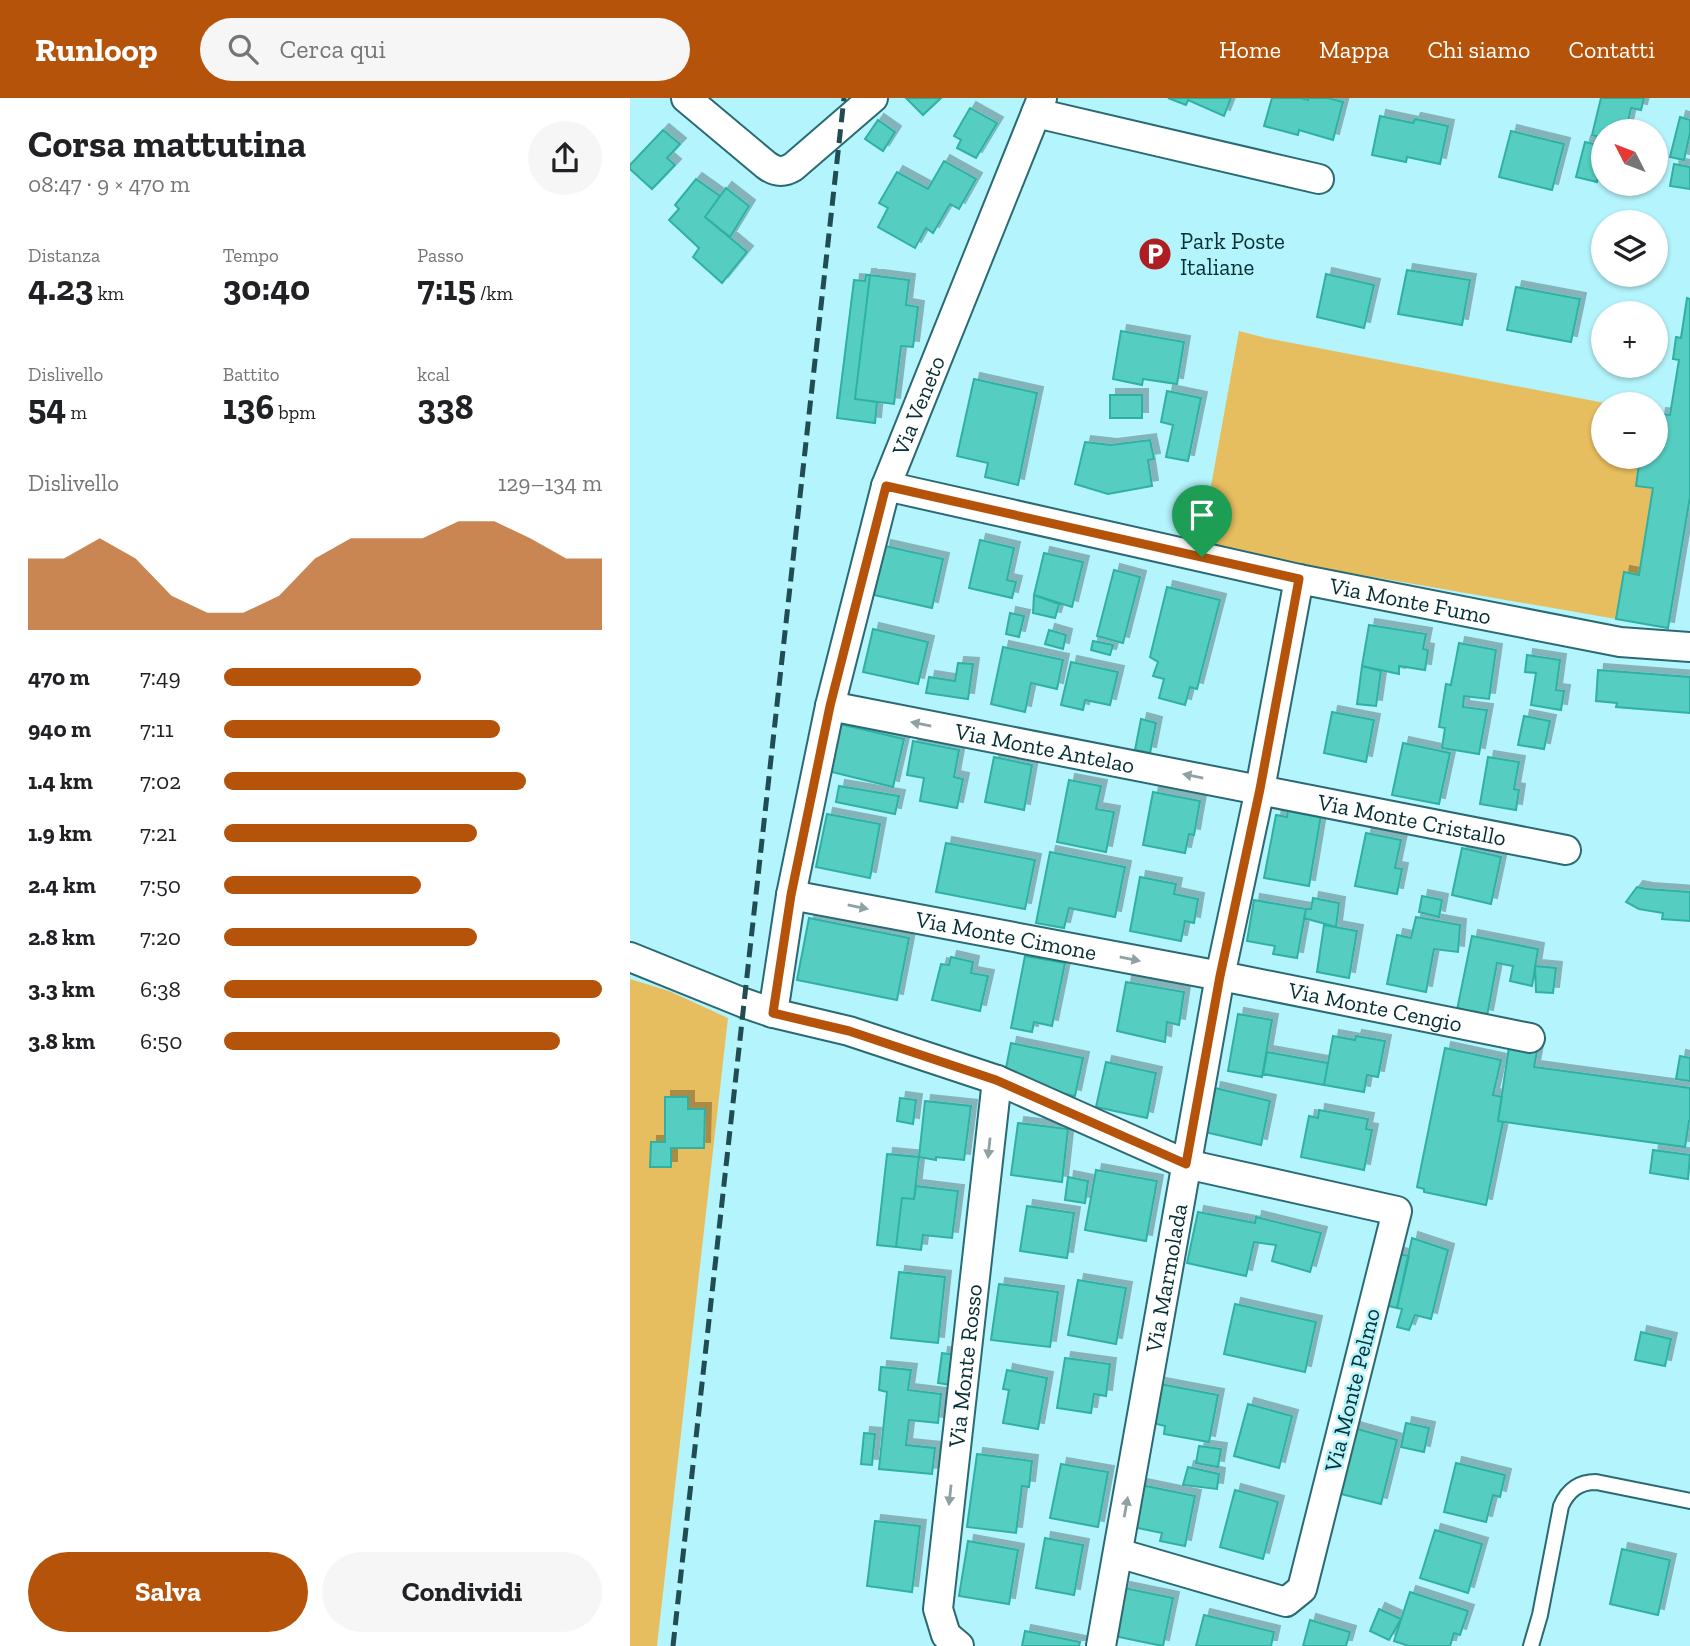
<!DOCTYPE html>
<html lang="it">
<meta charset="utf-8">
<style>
:root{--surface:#fff;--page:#f6f6f6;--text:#202124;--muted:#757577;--accent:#b45309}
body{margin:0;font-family:"Zilla Slab",serif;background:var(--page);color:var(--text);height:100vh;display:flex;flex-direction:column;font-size:26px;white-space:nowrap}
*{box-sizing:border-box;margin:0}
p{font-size:23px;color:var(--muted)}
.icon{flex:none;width:38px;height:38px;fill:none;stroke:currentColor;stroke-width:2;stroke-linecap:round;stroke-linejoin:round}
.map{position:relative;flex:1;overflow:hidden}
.drawer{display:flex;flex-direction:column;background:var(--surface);width:630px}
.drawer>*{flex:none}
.needle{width:46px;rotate:312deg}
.tools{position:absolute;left:961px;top:21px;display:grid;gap:14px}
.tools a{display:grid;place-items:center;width:77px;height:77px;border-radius:50%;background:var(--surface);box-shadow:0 2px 5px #0004;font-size:35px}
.pin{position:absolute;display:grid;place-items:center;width:60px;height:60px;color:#fff;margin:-72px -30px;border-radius:50% 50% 50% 0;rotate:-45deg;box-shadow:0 0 7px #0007}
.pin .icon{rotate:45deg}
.round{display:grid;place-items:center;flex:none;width:74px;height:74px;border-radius:37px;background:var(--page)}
.overview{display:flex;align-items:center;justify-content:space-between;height:119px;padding:0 28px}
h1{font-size:38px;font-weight:700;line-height:52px}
.figures{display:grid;grid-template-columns:repeat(3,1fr);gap:10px;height:119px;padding:7px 28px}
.figures div{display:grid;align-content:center}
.figures b{font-size:35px;font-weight:700}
.figures small{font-size:19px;font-weight:400}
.figures p{font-size:19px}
.chart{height:196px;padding:14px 28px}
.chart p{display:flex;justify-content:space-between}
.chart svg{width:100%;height:126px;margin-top:7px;fill:var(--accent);opacity:.7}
.action{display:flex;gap:14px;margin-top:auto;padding:14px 28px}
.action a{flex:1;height:80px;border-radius:42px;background:var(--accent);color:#fff;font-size:28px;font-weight:700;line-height:80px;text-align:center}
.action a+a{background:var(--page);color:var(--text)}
ul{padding:0 28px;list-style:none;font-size:23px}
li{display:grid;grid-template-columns:112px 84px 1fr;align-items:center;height:52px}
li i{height:18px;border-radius:9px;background:var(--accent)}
header{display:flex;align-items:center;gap:42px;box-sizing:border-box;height:98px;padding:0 35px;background:var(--accent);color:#fff}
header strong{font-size:33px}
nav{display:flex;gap:38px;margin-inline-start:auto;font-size:24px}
.search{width:490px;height:63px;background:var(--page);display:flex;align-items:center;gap:18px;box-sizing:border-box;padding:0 24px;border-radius:38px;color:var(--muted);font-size:26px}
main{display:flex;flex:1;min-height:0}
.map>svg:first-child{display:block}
.green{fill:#e7be5f}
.building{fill:#55cec1;stroke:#2fb0a4;stroke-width:2;filter:url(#shadow)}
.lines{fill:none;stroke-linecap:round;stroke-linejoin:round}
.service-casing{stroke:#2a6a72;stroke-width:18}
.minor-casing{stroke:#2a6a72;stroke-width:32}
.service{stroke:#fff;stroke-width:14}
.minor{stroke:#fff;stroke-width:28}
.rail{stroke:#204d52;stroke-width:5;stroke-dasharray:14 7;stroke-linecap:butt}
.oneway{fill:#8fa1a3}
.route-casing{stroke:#fff;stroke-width:14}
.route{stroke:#b45309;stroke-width:9}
.labels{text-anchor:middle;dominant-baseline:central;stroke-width:5;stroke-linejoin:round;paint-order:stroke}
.poi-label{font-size:23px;fill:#062f33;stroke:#b4f4fc;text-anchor:start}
.street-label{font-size:23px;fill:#062f33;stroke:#b4f4fc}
</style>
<header>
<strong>Runloop</strong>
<div class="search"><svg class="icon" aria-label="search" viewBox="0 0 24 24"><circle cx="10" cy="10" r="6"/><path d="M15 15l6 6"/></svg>Cerca qui</div>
<nav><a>Home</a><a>Mappa</a><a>Chi siamo</a><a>Contatti</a></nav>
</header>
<main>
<section class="drawer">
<div class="overview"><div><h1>Corsa mattutina</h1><p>08:47 · 9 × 470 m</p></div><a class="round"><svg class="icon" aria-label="share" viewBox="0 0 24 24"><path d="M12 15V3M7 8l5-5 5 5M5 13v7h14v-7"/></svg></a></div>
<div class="figures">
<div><p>Distanza</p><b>4.23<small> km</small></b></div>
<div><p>Tempo</p><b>30:40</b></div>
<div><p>Passo</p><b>7:15<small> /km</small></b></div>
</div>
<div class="figures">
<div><p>Dislivello</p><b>54<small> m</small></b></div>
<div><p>Battito</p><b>136<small> bpm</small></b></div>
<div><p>kcal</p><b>338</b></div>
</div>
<div class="chart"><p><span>Dislivello</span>129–134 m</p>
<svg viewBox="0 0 160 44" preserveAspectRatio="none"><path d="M0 44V19L10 19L20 12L30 19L40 32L50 38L60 38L70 32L80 19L90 12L100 12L110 12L120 6L130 6L140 12L150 19L160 19V44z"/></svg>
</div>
<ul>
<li><b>470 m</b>7:49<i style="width:52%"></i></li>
<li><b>940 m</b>7:11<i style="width:73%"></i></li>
<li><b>1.4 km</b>7:02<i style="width:80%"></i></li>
<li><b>1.9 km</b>7:21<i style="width:67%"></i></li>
<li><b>2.4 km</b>7:50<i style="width:52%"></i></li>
<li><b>2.8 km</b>7:20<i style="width:67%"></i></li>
<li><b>3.3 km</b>6:38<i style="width:100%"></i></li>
<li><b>3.8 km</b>6:50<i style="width:89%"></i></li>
</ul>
<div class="action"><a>Salva</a><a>Condividi</a></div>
</section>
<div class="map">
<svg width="1060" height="1548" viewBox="0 0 1060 1548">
<defs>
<filter id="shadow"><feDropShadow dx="6" dy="-6" stdDeviation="0" flood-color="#0004"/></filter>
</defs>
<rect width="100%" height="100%" fill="#b4f4fc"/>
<!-- green -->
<path class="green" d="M 609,233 L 636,240 L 980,306 L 973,306 L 973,359 L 1010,359 L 1006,387 L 1023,390 L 1009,477 L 994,475 L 986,521 L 570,449 Z
M 0,881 L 39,893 L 98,920 L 27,1548 L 0,1548 Z"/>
<!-- building -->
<path class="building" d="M 276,0 L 311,0 L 293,17 Z
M 538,0 L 601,0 L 594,18 L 558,2 L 556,7 Z
M 642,0 L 671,0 L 678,2 L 678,0 L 698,0 L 713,4 L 703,42 L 669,32 L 668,37 L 634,28 Z
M 971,0 L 1014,0 L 1011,12 L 1001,10 L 996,33 L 973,33 L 973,40 L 962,37 Z
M 340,10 L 367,25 L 346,60 L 327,50 L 331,42 L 324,38 Z
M 750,18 L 783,25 L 785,21 L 818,28 L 810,66 L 777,59 L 776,64 L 742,57 Z
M 1050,19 L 1060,22 L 1060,35 L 1054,62 L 1040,59 Z
M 248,22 L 265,34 L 253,53 L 235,41 Z
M 33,32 L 50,46 L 37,60 L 45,67 L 22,91 L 0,71 L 0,67 Z
M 881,33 L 934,46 L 922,92 L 869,79 Z
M 955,44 L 973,48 L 973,60 L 967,84 L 946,79 Z
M 314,63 L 346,81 L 329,111 L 320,106 L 303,135 L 296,130 L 285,150 L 248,129 L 258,110 L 249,105 L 267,74 L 298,91 Z
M 1044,66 L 1060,69 L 1060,91 L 1040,88 Z
M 66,81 L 90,98 L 75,119 L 117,154 L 92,185 L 63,159 L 69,150 L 39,122 L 49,111 L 45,107 Z
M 96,90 L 119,108 L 100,139 L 75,119 Z
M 777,172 L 840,182 L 832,227 L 768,216 Z
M 696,176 L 744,187 L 734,230 L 687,219 Z
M 236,177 L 240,177 L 225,301 L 247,304 L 245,325 L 207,320 L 224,182 L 235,183 Z
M 240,177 L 279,182 L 276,207 L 288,209 L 283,249 L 271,248 L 264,306 L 225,301 Z
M 886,189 L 950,201 L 941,244 L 877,232 Z
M 1057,200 L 1060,201 L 1060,399 L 1038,530 L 986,521 L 994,474 L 1009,477 L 1023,390 L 1006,388 L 1010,359 L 1026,359 L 1026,343 L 1030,316 L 1040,317 L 1049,262 L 1043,261 L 1046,239 L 1051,240 Z
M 491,233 L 554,244 L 547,286 L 513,281 L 512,287 L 483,281 Z
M 344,281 L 407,295 L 388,387 L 355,379 L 358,365 L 327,358 Z
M 537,293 L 571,300 L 558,363 L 536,359 L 543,327 L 531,324 Z
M 480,297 L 512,297 L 512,320 L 480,320 Z
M 520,342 L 524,361 L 518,362 L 522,388 L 478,396 L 445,386 L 455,344 L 481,347 Z
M 350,442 L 384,450 L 377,482 L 386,484 L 382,500 L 339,490 Z
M 255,448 L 313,461 L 302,510 L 244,497 Z
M 414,455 L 453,464 L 442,509 L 404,497 Z
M 484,472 L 510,479 L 493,545 L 467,538 Z
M 537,489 L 590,502 L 567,591 L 560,589 L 555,607 L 529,600 L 534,581 L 523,578 L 528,564 L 520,559 Z
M 404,497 L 429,506 L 425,520 L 403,515 Z
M 380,515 L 394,518 L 389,539 L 376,536 Z
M 739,527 L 796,536 L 793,551 L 798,552 L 795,572 L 769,568 L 769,576 L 732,568 Z
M 243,531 L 298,544 L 288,586 L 233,574 Z
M 419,532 L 436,537 L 433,551 L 415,546 Z
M 463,543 L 483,547 L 480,557 L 461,552 Z
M 829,545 L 866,552 L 859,601 L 834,598 L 833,609 L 857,612 L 849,656 L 812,650 L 815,630 L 809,629 L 816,586 L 821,587 Z
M 373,549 L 433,562 L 427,591 L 401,585 L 395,614 L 361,606 Z
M 897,557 L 930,562 L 926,592 L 934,593 L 931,612 L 901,607 L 906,575 L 895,574 Z
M 441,564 L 488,574 L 480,607 L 455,602 L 453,612 L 431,607 Z
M 328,565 L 343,566 L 338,601 L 296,595 L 299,579 L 325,583 Z
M 732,568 L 751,573 L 746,608 L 727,606 Z
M 968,572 L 1060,579 L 1060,615 L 986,609 L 987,605 L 966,603 Z
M 702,614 L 744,622 L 736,664 L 694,655 Z
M 894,618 L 920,623 L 914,651 L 888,647 Z
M 511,621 L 526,625 L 520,655 L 505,652 Z
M 205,625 L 274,641 L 263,689 L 194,672 Z
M 283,643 L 329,652 L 324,679 L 333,681 L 327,710 L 290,703 L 294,680 L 277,677 Z
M 773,645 L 820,655 L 809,706 L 762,697 Z
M 364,659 L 402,667 L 394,712 L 355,704 Z
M 858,659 L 889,664 L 884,691 L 889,692 L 886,712 L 850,706 Z
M 439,682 L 471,688 L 466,711 L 484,714 L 476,754 L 427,744 Z
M 209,688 L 269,698 L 265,716 L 206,704 Z
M 523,694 L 570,703 L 564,737 L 559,736 L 555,755 L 513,747 Z
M 658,711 L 691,717 L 679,788 L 634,780 L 646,717 L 657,719 Z
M 197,716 L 250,726 L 240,780 L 186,769 Z
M 736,735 L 771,742 L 765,770 L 772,771 L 767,796 L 725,788 Z
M 316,745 L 405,762 L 395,811 L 306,794 Z
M 832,750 L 871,759 L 861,806 L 822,797 Z
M 420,754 L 495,769 L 485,819 L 439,810 L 434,830 L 406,825 Z
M 510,779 L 546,786 L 544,796 L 568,801 L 564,825 L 555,823 L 551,843 L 500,833 Z
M 1007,789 L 1017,791 L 1060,794 L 1060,823 L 1032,821 L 1033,815 L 1009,811 L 996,804 Z
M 792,798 L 812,802 L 809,819 L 789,814 Z
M 683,800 L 709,805 L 706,829 L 674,820 L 676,811 L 681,811 Z
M 624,802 L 676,811 L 667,860 L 643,856 L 645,848 L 617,843 Z
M 786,819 L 830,827 L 828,854 L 804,851 L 796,894 L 757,886 L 767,837 L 781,840 Z
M 179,820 L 279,840 L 267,902 L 167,882 Z
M 694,827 L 727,833 L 719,880 L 687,874 Z
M 842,838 L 908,851 L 902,888 L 880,883 L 883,868 L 867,865 L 857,918 L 827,912 Z
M 395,858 L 435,865 L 422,928 L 404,924 L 402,934 L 381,930 Z
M 321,859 L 343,864 L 341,875 L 358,878 L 350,913 L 302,902 L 311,866 L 319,867 Z
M 905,868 L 926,870 L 923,895 L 906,894 Z
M 496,884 L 554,894 L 549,927 L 537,924 L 535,944 L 487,933 Z
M 608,916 L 642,922 L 632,979 L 598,973 Z
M 703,938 L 725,942 L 726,938 L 755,943 L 748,979 L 737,977 L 734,994 L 694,987 Z
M 381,945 L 453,960 L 445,998 L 400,988 L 402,981 L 375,975 Z
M 879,949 L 907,953 L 904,969 L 1060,990 L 1060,1023 L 1059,1023 L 1055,1049 L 868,1023 Z
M 815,950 L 871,962 L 863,997 L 872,999 L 868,1023 L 873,1024 L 856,1107 L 794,1094 L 794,1091 L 787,1089 Z
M 637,954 L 698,965 L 694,987 L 633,976 Z
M 1050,958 L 1060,960 L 1060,983 L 1046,981 Z
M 476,964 L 526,975 L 517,1020 L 466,1009 Z
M 585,990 L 640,1003 L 631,1047 L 575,1034 Z
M 35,999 L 58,999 L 58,1011 L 75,1011 L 74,1050 L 41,1050 L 41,1069 L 20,1069 L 21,1044 L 35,1044 Z
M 270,1000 L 286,1002 L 283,1026 L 267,1023 Z
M 295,1003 L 341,1008 L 334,1062 L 306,1059 L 306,1062 L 289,1059 Z
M 689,1012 L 738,1021 L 736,1031 L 742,1032 L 734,1072 L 671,1059 L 679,1018 L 688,1020 Z
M 388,1025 L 438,1031 L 432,1084 L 381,1077 Z
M 1023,1052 L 1060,1057 L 1058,1081 L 1020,1075 Z
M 257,1056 L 289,1059 L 284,1101 L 272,1100 L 266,1149 L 247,1147 Z
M 466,1072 L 527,1083 L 516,1143 L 455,1132 Z
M 438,1079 L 458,1083 L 455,1105 L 435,1102 Z
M 286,1088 L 328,1093 L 322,1140 L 293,1137 L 291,1152 L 266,1149 L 272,1100 L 284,1101 Z
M 397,1108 L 444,1115 L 437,1160 L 390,1153 Z
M 568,1114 L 625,1125 L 626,1119 L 691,1135 L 680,1174 L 642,1163 L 646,1147 L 624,1144 L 616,1178 L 557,1165 Z
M 782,1140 L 818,1152 L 801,1221 L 785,1217 L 779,1232 L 767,1229 L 772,1211 L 767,1210 Z
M 768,1156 L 779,1158 L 767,1210 L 755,1207 Z
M 269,1174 L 315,1179 L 308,1245 L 261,1240 Z
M 448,1182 L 496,1190 L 486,1246 L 438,1237 Z
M 369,1186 L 428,1194 L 420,1249 L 361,1242 Z
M 605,1206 L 686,1224 L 675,1274 L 594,1256 Z
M 1011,1234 L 1041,1241 L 1035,1268 L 1005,1262 Z
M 312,1255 L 325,1257 L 321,1287 L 308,1285 Z
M 435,1260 L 480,1266 L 476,1298 L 464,1296 L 461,1315 L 427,1310 Z
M 251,1269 L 281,1272 L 278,1292 L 311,1296 L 308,1325 L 279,1322 L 276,1347 L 305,1350 L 302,1376 L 249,1371 L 257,1294 L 249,1292 Z
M 377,1272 L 417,1280 L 408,1331 L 373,1325 L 379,1292 L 373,1291 Z
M 530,1286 L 588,1297 L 579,1344 L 534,1336 L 535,1328 L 523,1325 Z
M 618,1306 L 662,1318 L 649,1370 L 604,1358 Z
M 776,1325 L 799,1330 L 794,1354 L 771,1349 Z
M 720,1329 L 767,1342 L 751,1406 L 703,1394 Z
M 234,1335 L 245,1336 L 242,1367 L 231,1366 Z
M 569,1348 L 591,1351 L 588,1369 L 566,1365 Z
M 347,1356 L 402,1363 L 399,1389 L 392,1388 L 386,1435 L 337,1429 Z
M 826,1365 L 875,1377 L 870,1399 L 863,1397 L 856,1424 L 814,1414 Z
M 431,1366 L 478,1374 L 468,1429 L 420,1420 Z
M 558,1369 L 589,1376 L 587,1391 L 553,1387 Z
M 511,1387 L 565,1398 L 555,1448 L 530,1443 L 532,1435 L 503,1429 Z
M 605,1392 L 648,1404 L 633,1461 L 590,1449 Z
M 245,1423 L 290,1428 L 282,1494 L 237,1488 Z
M 805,1432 L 852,1446 L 838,1495 L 790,1480 Z
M 415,1440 L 453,1447 L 444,1497 L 406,1490 Z
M 338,1443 L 388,1452 L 379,1506 L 329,1498 Z
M 992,1451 L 1040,1462 L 1028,1517 L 980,1506 Z
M 494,1490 L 543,1500 L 533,1548 L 484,1538 Z
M 780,1494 L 838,1513 L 830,1537 L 824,1535 L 820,1548 L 779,1548 L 764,1543 Z
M 749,1511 L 771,1521 L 759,1542 L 740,1533 Z
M 574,1517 L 644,1534 L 641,1548 L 566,1548 Z
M 680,1522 L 720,1534 L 716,1548 L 673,1548 Z
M 395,1533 L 450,1544 L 449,1548 L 392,1548 Z"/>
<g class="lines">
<defs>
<path id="service" d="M 901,1548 L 910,1517 L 931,1408 C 938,1392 949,1384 966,1384 L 1060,1403"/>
<g id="minor">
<path d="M 56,0 L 136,67 C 145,74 153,75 163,69 L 243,0"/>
<path d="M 406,15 L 689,81"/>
<path id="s1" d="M 256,388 L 669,481 L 990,544 L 1060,549"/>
<path id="s2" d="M 200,608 L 936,752"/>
<path id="s3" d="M 161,797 L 601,880 L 900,940"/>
<path d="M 0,859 L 114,905 L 143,915 L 219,933 L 367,982 L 556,1066 L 767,1113 L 672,1491 L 656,1504 L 488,1455"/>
<path id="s4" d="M 143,915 L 161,797 L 200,608 L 256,388 L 412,0"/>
<path id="s5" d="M 329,1548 L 316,1537 L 308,1511 L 367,982"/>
<path id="s6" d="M 471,1548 L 590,878 L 630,691 L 669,481"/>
</g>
</defs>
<!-- service casing -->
<use href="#service" class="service-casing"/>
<!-- minor casing -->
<use href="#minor" class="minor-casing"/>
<!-- service -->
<use href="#service" class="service"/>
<!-- minor -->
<use href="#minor" class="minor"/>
<!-- rail -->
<path class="rail" d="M 43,1548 L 214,0"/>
</g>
<!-- one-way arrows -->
<defs><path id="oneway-solid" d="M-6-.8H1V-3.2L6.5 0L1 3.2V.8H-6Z" transform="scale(1.75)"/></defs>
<g class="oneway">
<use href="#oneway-solid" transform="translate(291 626) rotate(-169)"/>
<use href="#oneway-solid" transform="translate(563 678) rotate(-169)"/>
<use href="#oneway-solid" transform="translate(228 809) rotate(11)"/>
<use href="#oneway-solid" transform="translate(500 861) rotate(11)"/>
<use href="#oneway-solid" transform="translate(359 1050) rotate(96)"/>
<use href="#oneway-solid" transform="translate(320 1397) rotate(96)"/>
<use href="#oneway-solid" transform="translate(496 1409) rotate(-80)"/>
</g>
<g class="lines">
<defs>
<path id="route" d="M 256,388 L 669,481 L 630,691 L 590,878 L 556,1066 L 366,982 L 219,933 L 143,915 L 161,797 L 200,608 Z"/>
</defs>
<!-- route casing -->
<use href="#route" class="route-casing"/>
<!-- route -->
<use href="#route" class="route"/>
</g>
<!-- icons -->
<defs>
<symbol id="parking-disc" viewBox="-11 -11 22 22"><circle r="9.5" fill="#af1d22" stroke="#b4f4fc"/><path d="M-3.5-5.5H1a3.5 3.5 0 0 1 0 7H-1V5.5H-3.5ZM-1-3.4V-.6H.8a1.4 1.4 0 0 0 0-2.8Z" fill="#fff"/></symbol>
</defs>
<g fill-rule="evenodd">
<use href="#parking-disc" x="506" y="137" width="38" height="38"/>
</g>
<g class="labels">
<!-- poi labels -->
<g class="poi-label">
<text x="550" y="143">Park Poste<tspan x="550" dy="26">Italiane</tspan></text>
</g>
<!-- street labels -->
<g class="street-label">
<text stroke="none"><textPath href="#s4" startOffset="626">Via Veneto</textPath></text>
<text stroke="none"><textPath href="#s1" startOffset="537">Via Monte Fumo</textPath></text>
<text stroke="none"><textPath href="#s2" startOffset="219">Via Monte Antelao</textPath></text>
<text stroke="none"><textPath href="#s2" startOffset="593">Via Monte Cristallo</textPath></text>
<text stroke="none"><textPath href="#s3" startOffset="219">Via Monte Cimone</textPath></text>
<text stroke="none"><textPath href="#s3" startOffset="595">Via Monte Cengio</textPath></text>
<text stroke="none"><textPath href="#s6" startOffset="374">Via Marmolada</textPath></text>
<text stroke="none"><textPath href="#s5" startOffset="289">Via Monte Rosso</textPath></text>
<text transform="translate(722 1292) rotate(-76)">Via Monte Pelmo</text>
</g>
</g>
</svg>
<div class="tools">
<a><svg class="needle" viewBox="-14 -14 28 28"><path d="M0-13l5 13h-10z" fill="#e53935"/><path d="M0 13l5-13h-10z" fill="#757577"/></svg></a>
<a><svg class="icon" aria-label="layers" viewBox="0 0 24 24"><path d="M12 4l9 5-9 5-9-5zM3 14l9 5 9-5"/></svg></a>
<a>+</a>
<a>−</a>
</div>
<div class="pin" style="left:572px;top:459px;background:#1e9e55"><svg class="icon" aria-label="arrive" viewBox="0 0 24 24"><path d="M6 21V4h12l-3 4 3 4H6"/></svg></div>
</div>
</main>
